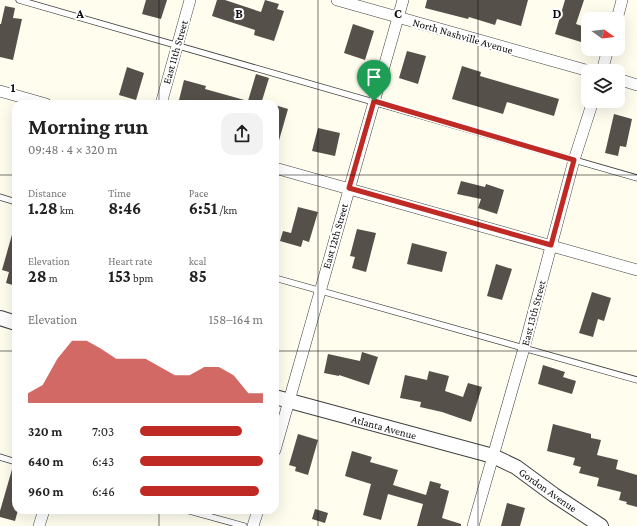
<!DOCTYPE html>
<meta charset="utf-8">
<style>
:root{--surface:#fff;--page:#f2f2f2;--text:#222;--muted:#767676;--accent:#bf2a24}
body{margin:0;font-family:"Crimson Pro",serif;background:var(--page);color:var(--text);height:100vh;display:flex;flex-direction:column;font-size:15px;white-space:nowrap}
*{box-sizing:border-box;margin:0}
p{font-size:13px;color:var(--muted)}
.icon{flex:none;width:22px;height:22px;fill:none;stroke:currentColor;stroke-width:2;stroke-linecap:round;stroke-linejoin:round}
.map{position:relative;flex:1;overflow:hidden}
.drawer{position:absolute;left:12px;top:100px;width:267px;height:414px;display:flex;flex-direction:column;background:var(--surface);border-radius:12px;box-shadow:0 4px 16px #0002}
.drawer>*{flex:none}
.needle{width:26px;rotate:105deg}
.buttons{position:absolute;left:581px;top:12px;display:grid;gap:8px}
.buttons a{display:grid;place-items:center;width:44px;height:44px;border-radius:8px;background:var(--surface);box-shadow:0 4px 16px #0002;font-size:20px}
.pin{position:absolute;display:grid;place-items:center;width:34px;height:34px;color:#fff;margin:-41px -17px;border-radius:50% 50% 50% 0;rotate:-45deg;box-shadow:0 0 4px #0007}
.pin .icon{rotate:45deg}
.round{display:grid;place-items:center;flex:none;width:42px;height:42px;border-radius:12px;background:var(--page)}
.head{display:flex;align-items:center;justify-content:space-between;height:68px;padding:0 16px}
h1{font-size:22px;font-weight:700;line-height:30px}
.metrics{display:grid;grid-template-columns:repeat(3,1fr);gap:6px;height:68px;padding:4px 16px}
.metrics div{display:grid;align-content:center}
.metrics b{font-size:17px;font-weight:700}
.metrics small{font-size:11px;font-weight:400}
.metrics p{font-size:11px}
.chart{height:112px;padding:8px 16px}
.chart p{display:flex;justify-content:space-between}
.chart svg{width:100%;height:72px;margin-top:4px;fill:var(--accent);opacity:.7}
ul{padding:0 16px;list-style:none;font-size:13px}
li{display:grid;grid-template-columns:64px 48px 1fr;align-items:center;height:30px}
li i{height:10px;border-radius:5px;background:var(--accent)}
.map>svg:first-child{display:block}
.building{fill:#56504a}
.lines{fill:none;stroke-linecap:round;stroke-linejoin:round}
.service-casing{stroke:#404040;stroke-width:7}
.minor-casing{stroke:#404040;stroke-width:12}
.tertiary-casing{stroke:#404040;stroke-width:16}
.service{stroke:#fff;stroke-width:5.5}
.minor{stroke:#fff;stroke-width:11}
.tertiary{stroke:#fff;stroke-width:14}
.route-casing{stroke:#fff;stroke-width:8}
.route{stroke:#bf2a24;stroke-width:5}
.grid{fill:none;stroke:#0d0d0d;stroke-width:1;stroke-opacity:0.55}
.labels{text-anchor:middle;dominant-baseline:central;stroke-width:4;stroke-linejoin:round;paint-order:stroke}
.street-label{font-size:11px;fill:#0d0d0d;stroke:#fff}
.grid-label{font-size:13px;text-anchor:middle;font-weight:bold;fill:#0d0d0d;stroke:#fff;stroke-width:4;stroke-linejoin:round;paint-order:stroke}
</style>
<div class="map">
<svg width="637" height="526" viewBox="0 0 637 526">
<rect width="100%" height="100%" fill="#fffdee"/>
<!-- building -->
<path class="building" d="M 146,0 L 167,0 L 161,19 L 142,14 Z
M 217,0 L 225,0 L 261,12 L 265,0 L 279,4 L 277,9 L 284,11 L 274,41 L 254,35 L 255,30 L 212,16 Z
M 427,0 L 528,0 L 521,26 L 497,19 L 495,25 L 469,17 L 468,19 L 425,8 Z
M 565,0 L 584,0 L 576,24 L 585,27 L 581,42 L 555,34 Z
M 5,6 L 15,8 L 13,18 L 22,19 L 13,60 L 0,57 L 0,24 L 1,24 Z
M 353,24 L 374,31 L 365,60 L 344,53 Z
M 407,51 L 426,56 L 418,84 L 399,78 Z
M 462,66 L 481,72 L 480,76 L 559,99 L 554,116 L 507,102 L 503,114 L 452,99 Z
M 127,67 L 144,73 L 136,100 L 119,95 Z
M 256,74 L 269,78 L 261,104 L 178,104 L 184,80 L 206,86 L 205,89 L 248,101 Z
M 275,105 L 288,109 L 278,144 L 275,143 Z
M 614,114 L 632,119 L 626,147 L 620,146 L 618,156 L 605,153 Z
M 318,128 L 340,133 L 335,156 L 312,151 Z
M 461,181 L 485,187 L 486,184 L 504,190 L 497,214 L 478,208 L 481,199 L 457,194 Z
M 298,207 L 318,212 L 309,242 L 303,240 L 301,247 L 280,241 L 283,231 L 291,233 Z
M 357,229 L 376,233 L 366,272 L 352,268 L 355,257 L 350,256 Z
M 13,231 L 16,231 L 16,286 L 6,283 L 9,272 L 2,270 Z
M 412,243 L 447,252 L 442,272 L 407,264 Z
M 496,264 L 512,269 L 502,300 L 487,296 Z
M 592,292 L 611,298 L 604,321 L 598,319 L 593,337 L 579,333 Z
M 362,352 L 378,357 L 369,385 L 339,375 L 339,376 L 324,373 L 328,354 L 360,361 Z
M 543,365 L 565,372 L 563,377 L 576,381 L 572,394 L 538,384 Z
M 429,371 L 449,376 L 445,391 L 463,397 L 468,383 L 482,387 L 471,422 L 442,412 L 420,407 L 421,402 L 400,398 L 405,375 L 427,380 Z
M 553,424 L 591,434 L 591,438 L 601,440 L 597,455 L 618,460 L 616,469 L 637,475 L 637,507 L 626,504 L 627,502 L 619,500 L 621,492 L 597,486 L 599,478 L 579,473 L 581,467 L 573,465 L 575,458 L 547,451 Z
M 298,434 L 318,440 L 308,475 L 295,471 L 296,467 L 289,465 Z
M 352,451 L 372,457 L 370,462 L 398,470 L 393,485 L 426,495 L 430,481 L 441,484 L 440,488 L 449,491 L 442,518 L 461,524 L 461,526 L 417,526 L 423,504 L 388,494 L 381,520 L 363,515 L 371,484 L 345,476 Z
M 13,466 L 16,466 L 16,510 L 18,510 L 15,521 L 0,517 L 0,511 Z
M 507,503 L 525,508 L 520,526 L 501,526 Z
M 315,509 L 328,513 L 325,523 L 312,519 Z"/>
<g class="lines">
<defs>
<path id="service" d="M 19,0 L 637,178
M 0,197 L 16,202
M 275,278 L 637,380
M 0,457 L 16,462
M 186,510 L 244,526"/>
<path id="minor" d="M 337,0 L 589,71
M 617,19 L 622,0
M 602,71 L 608,49
M 618,79 L 637,85
M 0,91 L 46,104
M 161,104 L 190,0
M 275,168 L 637,270
M 275,450 L 403,0
M 39,526 L 44,510
M 253,526 L 258,510
M 473,526 L 524,348 L 574,160 L 593,101"/>
<path id="tertiary" d="M 0,318 L 16,323
M 275,397 L 493,456 L 516,467 L 554,495 L 601,526"/>
</defs>
<!-- service casing -->
<use href="#service" class="service-casing"/>
<!-- minor casing -->
<use href="#minor" class="minor-casing"/>
<!-- tertiary casing -->
<use href="#tertiary" class="tertiary-casing"/>
<!-- service -->
<use href="#service" class="service"/>
<!-- minor -->
<use href="#minor" class="minor"/>
<!-- tertiary -->
<use href="#tertiary" class="tertiary"/>
</g>
<g class="lines">
<defs>
<path id="route" d="M 374,101 L 574,160 L 551,245 L 349,188 Z"/>
</defs>
<!-- route casing -->
<use href="#route" class="route-casing"/>
<!-- route -->
<use href="#route" class="route"/>
</g>
<!-- grid -->
<path class="grid" d="M 159,0 L 159,104M 318,0 L 318,526M 478,0 L 478,526M 0,175 L 16,175M 275,175 L 637,175M 0,351 L 16,351M 275,351 L 637,351M 159,510 L 159,526"/>
<g class="labels">
<!-- street labels -->
<g class="street-label">
<text transform="translate(463 36) rotate(16)">North Nashville Avenue</text>
<text transform="translate(175 52) rotate(-74)">East 11th Street</text>
<text transform="translate(335 236) rotate(-74)">East 12th Street</text>
<text transform="translate(533 313) rotate(-75)">East 13th Street</text>
<text transform="translate(384 427) rotate(15)">Atlanta Avenue</text>
<text transform="translate(548 490) rotate(35)">Gordon Avenue</text>
</g>
</g>
<g class="grid-label">
<text x="80" y="18">A</text>
<text x="239" y="18">B</text>
<text x="398" y="18">C</text>
<text x="557" y="18">D</text>
<text x="13" y="92">1</text>
</g>
</svg>
<div class="buttons">
<a><svg class="needle" viewBox="-14 -14 28 28"><path d="M0-13l5 13h-10z" fill="#e53935"/><path d="M0 13l5-13h-10z" fill="#767676"/></svg></a>
<a><svg class="icon" aria-label="layers" viewBox="0 0 24 24"><path d="M12 4l9 5-9 5-9-5zM3 14l9 5 9-5"/></svg></a>
</div>
<div class="pin" style="left:374px;top:101px;background:#1e9e55"><svg class="icon" aria-label="arrive" viewBox="0 0 24 24"><path d="M6 21V4h12l-3 4 3 4H6"/></svg></div>
<section class="drawer">
<div class="head"><div><h1>Morning run</h1><p>09:48 · 4 × 320 m</p></div><a class="round"><svg class="icon" aria-label="share" viewBox="0 0 24 24"><path d="M12 15V3M7 8l5-5 5 5M5 13v7h14v-7"/></svg></a></div>
<div class="metrics">
<div><p>Distance</p><b>1.28<small> km</small></b></div>
<div><p>Time</p><b>8:46</b></div>
<div><p>Pace</p><b>6:51<small> /km</small></b></div>
</div>
<div class="metrics">
<div><p>Elevation</p><b>28<small> m</small></b></div>
<div><p>Heart rate</p><b>153<small> bpm</small></b></div>
<div><p>kcal</p><b>85</b></div>
</div>
<div class="chart"><p><span>Elevation</span>158–164 m</p>
<svg viewBox="0 0 160 44" preserveAspectRatio="none"><path d="M0 44V38L10 33L20 17L30 6L40 6L50 11L60 17L70 17L80 17L90 22L100 27L110 27L120 22L130 22L140 27L150 38L160 38V44z"/></svg>
</div>
<ul>
<li><b>320 m</b>7:03<i style="width:83%"></i></li>
<li><b>640 m</b>6:43<i style="width:100%"></i></li>
<li><b>960 m</b>6:46<i style="width:97%"></i></li>
</ul>
</section>
</div>
